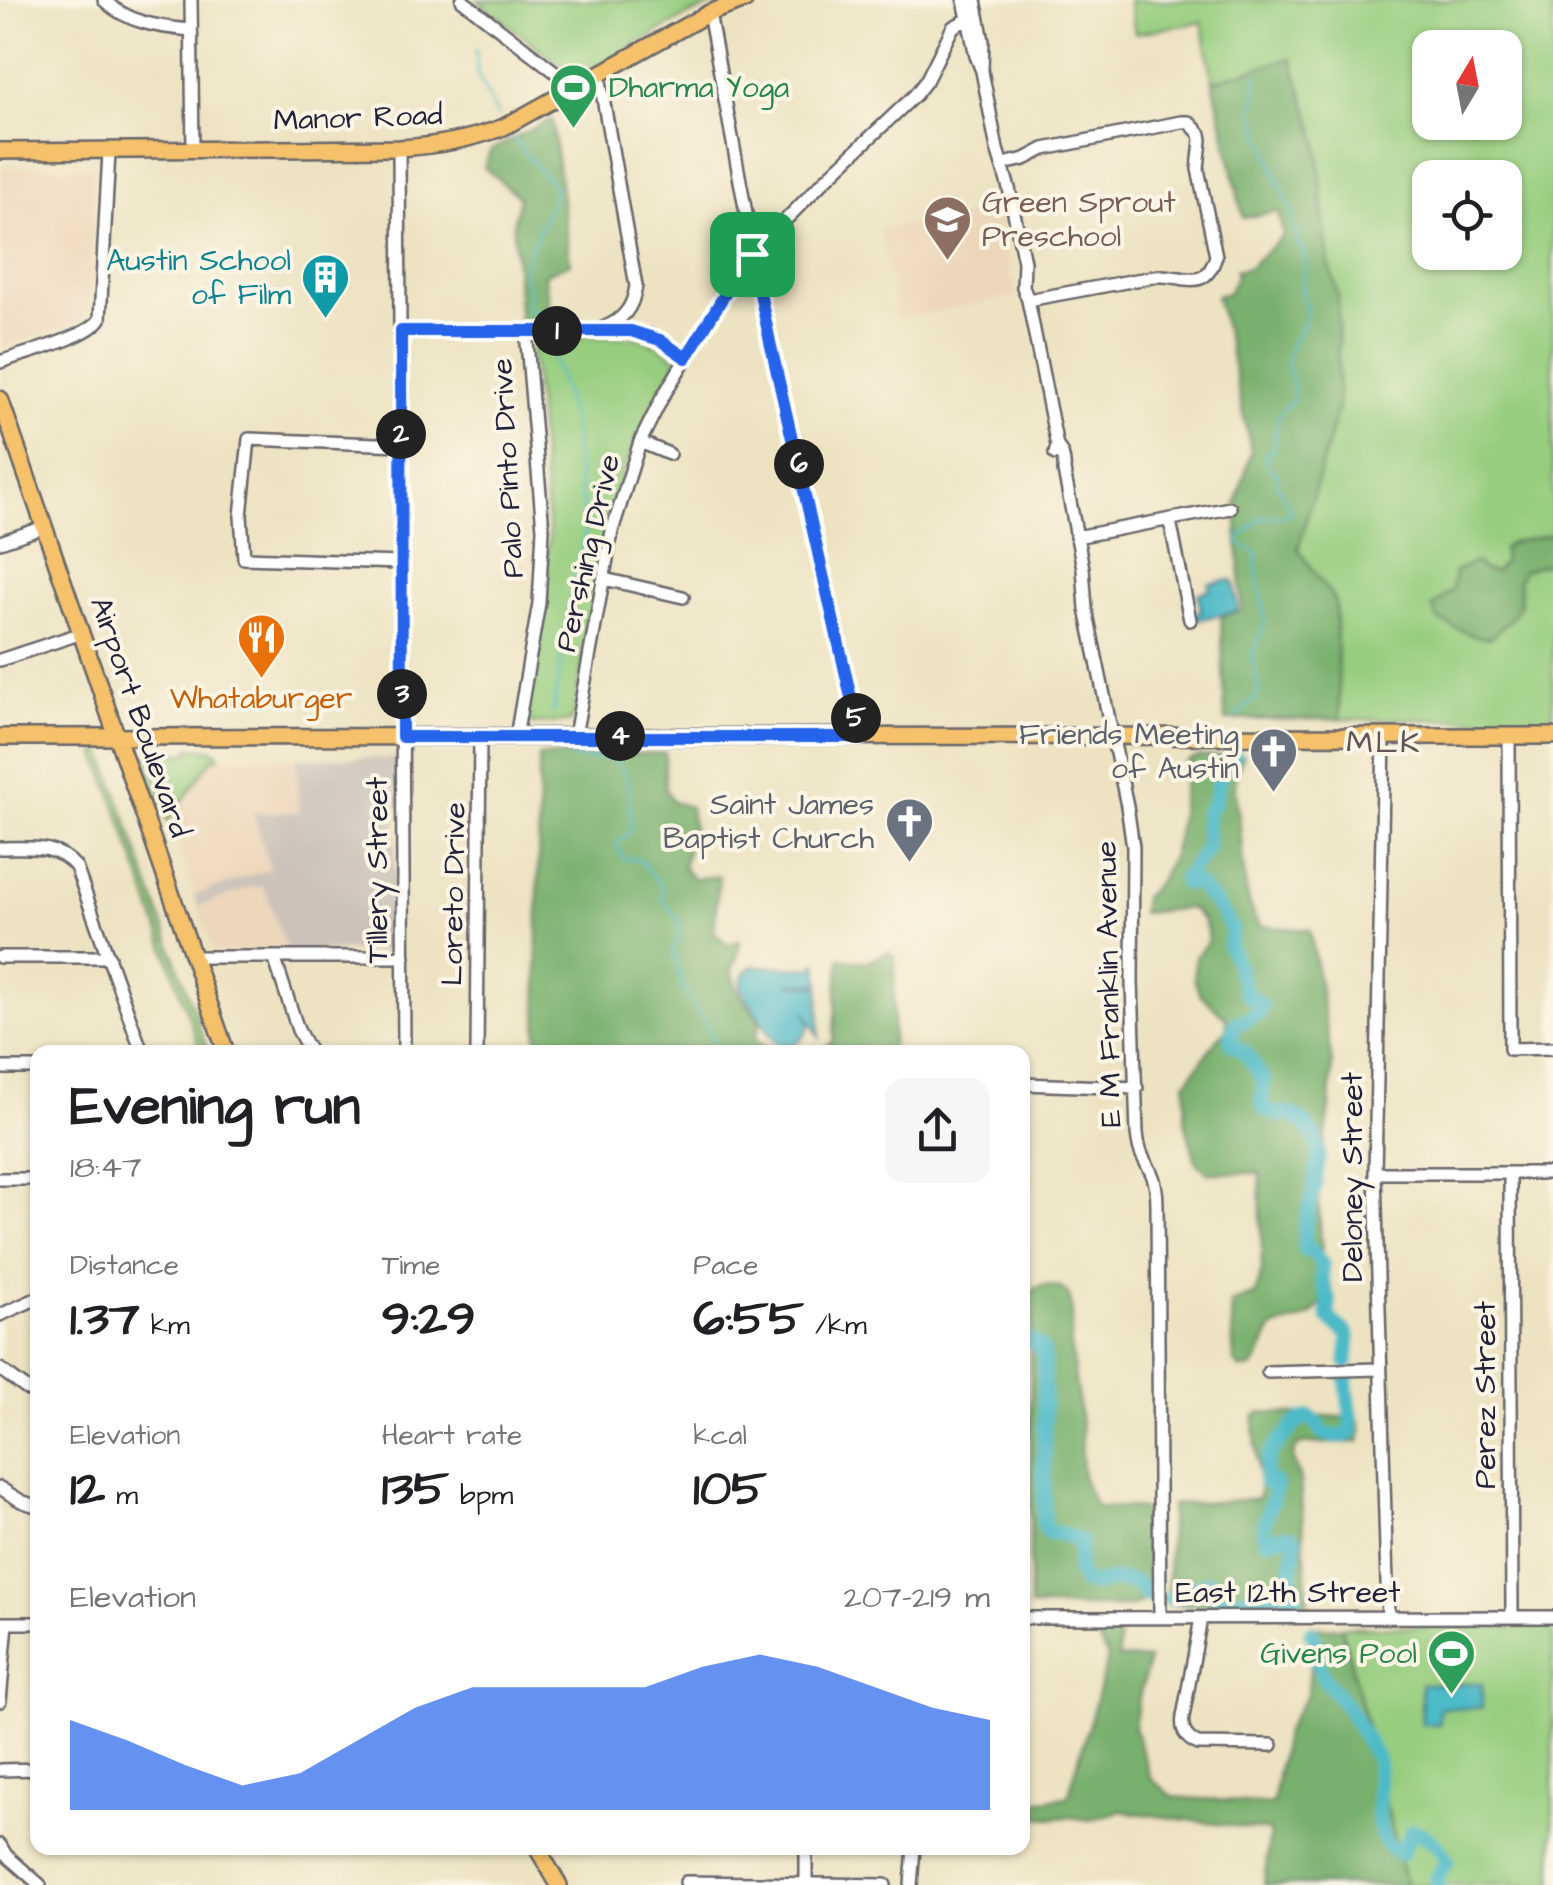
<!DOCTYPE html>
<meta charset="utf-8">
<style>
:root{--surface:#fff;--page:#f6f6f6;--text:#202124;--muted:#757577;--accent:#2563eb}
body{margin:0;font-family:"Architects Daughter",sans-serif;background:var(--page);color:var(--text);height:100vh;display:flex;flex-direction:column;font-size:38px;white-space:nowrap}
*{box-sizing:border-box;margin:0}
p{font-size:32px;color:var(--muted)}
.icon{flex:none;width:55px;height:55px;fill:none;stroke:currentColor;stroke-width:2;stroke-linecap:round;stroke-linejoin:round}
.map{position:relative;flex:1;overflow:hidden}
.details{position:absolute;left:30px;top:1045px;width:1000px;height:810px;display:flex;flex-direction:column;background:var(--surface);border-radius:20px;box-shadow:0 2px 8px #0004}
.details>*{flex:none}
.needle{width:65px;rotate:10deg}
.buttons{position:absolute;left:1412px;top:30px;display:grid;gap:20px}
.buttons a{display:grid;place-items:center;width:110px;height:110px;border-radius:20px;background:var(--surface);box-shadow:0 2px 8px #0004;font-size:50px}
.pin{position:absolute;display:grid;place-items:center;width:85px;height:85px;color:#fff;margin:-42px;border-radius:20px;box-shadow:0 5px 15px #0006}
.km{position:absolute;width:50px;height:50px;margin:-25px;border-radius:50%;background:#222;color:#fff;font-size:28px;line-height:50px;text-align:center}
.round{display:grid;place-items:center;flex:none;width:105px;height:105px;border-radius:20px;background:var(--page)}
.head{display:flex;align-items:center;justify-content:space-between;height:170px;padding:0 40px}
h1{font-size:55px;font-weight:700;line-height:75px}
.stats{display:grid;grid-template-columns:repeat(3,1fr);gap:15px;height:170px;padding:10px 40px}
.stats div{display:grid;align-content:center}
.stats b{font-size:50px;font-weight:700}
.stats small{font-size:28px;font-weight:400}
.stats p{font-size:28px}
.chart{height:280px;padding:20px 40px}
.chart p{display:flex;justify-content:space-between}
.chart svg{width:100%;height:180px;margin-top:10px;fill:var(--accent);opacity:.7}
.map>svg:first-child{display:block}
.built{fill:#edd7bb}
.industrial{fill:#ccc2b9}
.green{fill:#96cd7e;stroke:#5c785c;stroke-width:2.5;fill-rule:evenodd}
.forest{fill:#78b06d;stroke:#4d6954;stroke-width:2.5}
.water{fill:#4dbac7;stroke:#386e81;stroke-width:2.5}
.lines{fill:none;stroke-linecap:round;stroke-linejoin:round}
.stream{stroke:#4dbac7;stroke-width:2.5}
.river{stroke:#4dbac7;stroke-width:15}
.minor-casing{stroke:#69666a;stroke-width:16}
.major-casing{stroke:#69666a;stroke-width:20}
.minor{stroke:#fff;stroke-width:11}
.major{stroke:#f5c16b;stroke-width:15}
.route-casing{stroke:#fff;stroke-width:20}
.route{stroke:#2563eb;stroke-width:12}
.labels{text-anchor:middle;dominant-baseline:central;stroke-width:8;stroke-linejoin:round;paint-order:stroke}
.leisure-label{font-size:30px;fill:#27864d;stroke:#fcf5e5;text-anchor:start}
.street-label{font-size:30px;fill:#22223b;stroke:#fcf5e5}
.education-label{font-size:30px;fill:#785e54;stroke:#fcf5e5;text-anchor:start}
.culture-label{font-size:30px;fill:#0d838f;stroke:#fcf5e5;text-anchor:end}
.food-label{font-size:30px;fill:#c56008;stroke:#fcf5e5}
.worship-label{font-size:30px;fill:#5b616d;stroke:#fcf5e5;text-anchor:end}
.neighbourhood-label{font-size:32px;letter-spacing:2.5px;fill:#635457;stroke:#fcf5e5}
</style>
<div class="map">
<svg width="1553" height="1885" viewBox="0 0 1553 1885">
<rect width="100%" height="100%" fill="#fcf5e5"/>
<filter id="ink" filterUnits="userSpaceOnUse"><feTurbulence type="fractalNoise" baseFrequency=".01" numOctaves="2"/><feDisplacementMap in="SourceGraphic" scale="20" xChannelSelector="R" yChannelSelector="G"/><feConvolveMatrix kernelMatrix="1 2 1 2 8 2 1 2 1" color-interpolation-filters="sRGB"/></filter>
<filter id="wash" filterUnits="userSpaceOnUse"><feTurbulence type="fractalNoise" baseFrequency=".0048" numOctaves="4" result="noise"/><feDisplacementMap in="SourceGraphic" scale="40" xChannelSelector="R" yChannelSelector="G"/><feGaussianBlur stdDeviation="2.25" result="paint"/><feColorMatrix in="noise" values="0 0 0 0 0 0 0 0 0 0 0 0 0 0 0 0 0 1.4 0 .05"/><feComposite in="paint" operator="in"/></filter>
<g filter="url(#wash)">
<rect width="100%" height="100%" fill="#ede3c2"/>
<!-- built -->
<path class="built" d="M 0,167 L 94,168 L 90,307 L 82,321 L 2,348 L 0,342 Z
M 998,212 L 1010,276 L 1015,283 L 1018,296 L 897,319 L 880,229 Z
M 214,758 L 297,758 L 298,812 L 254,813 L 270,869 L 194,895 L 170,821 Z
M 252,887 L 265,887 L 287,951 L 214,952 L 198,906 Z"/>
<!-- industrial -->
<path class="industrial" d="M 297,758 L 396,758 L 395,950 L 287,951 L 264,887 L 252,887 L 198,906 L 194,895 L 270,869 L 253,813 L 298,812 Z"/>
<!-- green -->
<path class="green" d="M 477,0 L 728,0 L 689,15 L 578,77 L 574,76 Z
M 1129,0 L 1553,0 L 1553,720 L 1340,719 L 1335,601 L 1298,549 L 1338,407 L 1338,295 L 1329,263 L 1324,224 L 1318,141 L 1291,59 L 1213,81 L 1202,22 L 1135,33 ZM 1430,48 L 1505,48 L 1505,122 L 1430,122 ZM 1430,178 L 1505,178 L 1505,252 L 1430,252 Z
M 541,337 L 636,337 L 661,347 L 678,360 C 665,385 649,410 638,436 C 600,519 590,626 574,716 L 570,722 L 532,724 L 525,717 L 545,590 L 549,533 L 531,346 L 535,338 Z
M 189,748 L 212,749 L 218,753 L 218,758 L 213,758 L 168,821 L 164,815 L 146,757 L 157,751 L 177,750 L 179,753 L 189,753 Z
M 95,750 L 102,752 L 104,756 L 208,1052 L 201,1052 L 124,828 Z
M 1342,1627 L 1553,1627 L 1553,1885 L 1406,1885 Z"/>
<!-- forest -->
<path class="forest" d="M 1291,58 L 1318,141 L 1324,224 L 1329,263 L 1338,295 L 1338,407 L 1298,549 L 1335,601 L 1340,719 L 1225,720 L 1221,616 L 1242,610 L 1236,505 L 1251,451 L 1228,341 L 1216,296 L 1228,293 L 1236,277 L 1235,271 L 1248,268 L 1283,236 L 1278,211 L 1243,218 L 1213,81 Z
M 552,119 L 570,263 L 544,274 L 552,319 L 520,323 L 513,224 L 519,197 L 484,167 L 491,150 Z
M 1553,534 L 1553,564 L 1539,565 L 1523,571 L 1518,581 C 1528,607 1509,622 1490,638 L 1474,636 L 1438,620 L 1432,607 L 1452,590 L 1455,571 L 1475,562 L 1484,570 L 1495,572 L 1504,561 L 1503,549 L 1510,543 Z
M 665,753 L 665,788 L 673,802 L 690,807 L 693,827 L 683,868 L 695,879 L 719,876 L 714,932 L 728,945 L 740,941 L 736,961 L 732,968 L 736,987 L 760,1022 L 755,1038 L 770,1052 L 537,1052 L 539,756 Z
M 1243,755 C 1239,765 1236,775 1235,786 C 1235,800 1239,812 1240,826 C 1243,854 1242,903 1260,926 L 1310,930 L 1332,1062 L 1330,1107 L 1318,1188 L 1324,1297 C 1314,1323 1296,1319 1272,1329 C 1264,1342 1262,1357 1252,1368 L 1241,1369 L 1234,1362 L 1231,1303 L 1255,1294 L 1262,1270 L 1260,1173 L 1207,1173 L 1196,1161 L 1185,1122 L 1186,1083 L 1214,1043 L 1226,1030 L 1227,1019 L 1200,994 L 1194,979 L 1195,957 L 1207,943 L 1208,933 L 1202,919 L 1191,908 L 1141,913 L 1143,897 C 1185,862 1177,811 1187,762 L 1198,757 Z
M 888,952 L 895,958 L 892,1052 L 814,1052 L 822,1051 L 833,1041 L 840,958 L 866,962 Z
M 1045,1285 C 1053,1286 1062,1286 1067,1293 C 1076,1306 1070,1332 1071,1347 C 1073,1373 1079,1399 1081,1425 C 1084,1460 1075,1475 1097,1507 C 1113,1510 1132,1504 1146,1511 L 1149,1519 L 1148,1595 L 1141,1603 L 1128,1607 L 1030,1607 L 1031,1293 L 1036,1288 Z
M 1261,1412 L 1358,1418 C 1362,1425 1363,1435 1359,1442 L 1301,1444 L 1294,1450 L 1293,1460 L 1300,1480 L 1308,1603 L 1170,1605 L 1167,1599 L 1171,1505 L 1258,1499 L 1260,1493 L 1254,1423 L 1255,1416 Z
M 1313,1627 L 1342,1628 L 1406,1885 L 1264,1885 L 1270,1831 L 1120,1811 L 1090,1820 L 1070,1817 L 1052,1818 L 1023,1816 L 1023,1802 L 1068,1797 L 1108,1658 L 1094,1632 L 1119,1631 L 1118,1658 L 1149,1660 L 1138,1701 L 1134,1728 L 1151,1779 L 1174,1797 L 1272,1804 L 1285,1732 L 1308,1692 Z"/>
<!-- water -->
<path class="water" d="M 1229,580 L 1234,582 L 1238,611 L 1197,620 L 1196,613 L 1201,611 L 1198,594 L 1210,589 L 1209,584 Z
M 815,964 L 818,964 L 820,984 L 790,984 L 820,986 L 819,1037 L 805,1011 L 810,1023 C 805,1041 792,1051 775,1043 L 741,987 C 740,977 746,971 753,966 L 813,968 Z
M 1421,1684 L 1482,1684 L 1482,1708 L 1440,1708 L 1439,1724 L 1422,1724 Z"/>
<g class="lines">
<!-- stream -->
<path class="stream" d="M 476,49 L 477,74 L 498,116
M 512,138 L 554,187 L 553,198 L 522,269 L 530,292 L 526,301 L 527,309 L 538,314 L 540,319
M 549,346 L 572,418 L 579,486 L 586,527 L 571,594 L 553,713
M 1235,716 L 1254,700 L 1259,692 L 1252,656 L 1265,621 L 1256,564 L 1258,554 L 1239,543 L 1240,537 L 1263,517 L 1285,516 L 1291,510 L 1277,485 L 1278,474 L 1270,469 L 1265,458 L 1267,452 L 1272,451 C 1278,433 1271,414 1291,403 C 1298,383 1289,382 1287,364 C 1286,348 1300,334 1305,320 C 1309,310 1302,299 1302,288 C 1303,267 1313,263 1297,242 L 1299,236 L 1293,229 L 1293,213 L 1281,188 L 1254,112 L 1257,82 L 1256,74
M 569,758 L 613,759 C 629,771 629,787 630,806 C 630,814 633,825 629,832 C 626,838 622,839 616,843 L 623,859 L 639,859 L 663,888 L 663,900 C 678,918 687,926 673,949 L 683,989 L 706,1023 L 718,1052"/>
<!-- river -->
<path class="river" d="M 1234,753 L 1232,761 L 1220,774 L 1214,802 L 1206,814 L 1207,845 L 1202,856 L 1184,878 L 1185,883 L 1194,883 L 1199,886 L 1219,908 L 1232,929 L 1229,947 L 1234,956 L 1246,993 L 1261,1005 L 1259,1013 L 1234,1025 L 1231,1039 L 1232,1044 L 1247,1054 L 1264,1082 L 1262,1101 L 1264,1108 L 1271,1113 L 1292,1115 L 1304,1123 L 1316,1138 L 1319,1155 L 1314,1190 L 1305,1226 L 1305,1250 L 1312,1251 L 1322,1264 L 1322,1279 L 1329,1301 L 1328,1318 C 1352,1339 1350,1327 1347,1362
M 1022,1339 L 1030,1341 L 1042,1349 L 1044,1360 L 1044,1525 L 1049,1533 L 1059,1533 L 1080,1541 L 1078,1571 L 1084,1583 L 1093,1584 L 1118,1580 L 1137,1583 L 1147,1596
M 1169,1599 C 1183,1595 1193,1586 1208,1582 L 1213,1584 L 1212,1590 L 1215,1596 L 1233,1600 L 1263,1596 L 1292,1601 L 1294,1607
M 1292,1601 L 1295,1599 L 1291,1573 L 1296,1541 C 1287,1531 1278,1538 1266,1540 L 1263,1527 L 1276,1487 L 1275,1483 L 1265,1482 C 1265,1458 1269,1453 1284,1437 C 1294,1426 1296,1420 1310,1417 L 1318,1423 L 1321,1432 C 1332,1437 1342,1439 1352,1432 C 1353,1414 1346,1396 1347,1377
M 1311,1632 L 1316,1641 L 1317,1663 L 1325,1680 L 1347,1707 L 1378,1761 L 1378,1817 L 1383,1839 L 1397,1853 L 1401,1854 L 1412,1831 C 1427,1833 1441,1848 1447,1861 L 1437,1877 L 1438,1885"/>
</g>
</g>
<g filter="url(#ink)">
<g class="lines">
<defs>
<path id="minor" d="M 104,0 C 127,23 159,27 190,30
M 191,0 L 193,151
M 462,0 L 576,88
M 964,0 L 976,56 L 982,71 L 997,149 L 1009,188 L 1024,262 L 1023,287 L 1028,300 L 1057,446 L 1055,454
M 975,0 L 983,41 L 982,70
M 709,13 L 770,343 L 860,737
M 599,75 L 636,286 C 633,308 623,320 603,328
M 399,148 L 404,1052
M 1003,164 L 1025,159 L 1044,149 L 1181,122 L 1189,122 L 1200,134 L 1201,140 L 1198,169 L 1216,256 C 1205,294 1183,274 1158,276 L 1028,300
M 401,331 L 620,330 L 650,335 L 686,358
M 0,362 C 24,353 87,338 100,319 L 109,152
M 640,442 L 669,454
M 1057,446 C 1063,453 1065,461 1064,471 L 1083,568 L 1086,609 L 1127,806 L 1133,847 L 1132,982 L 1137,1133 C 1139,1152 1142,1156 1151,1172 C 1156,1182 1157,1194 1157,1205 L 1160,1618
M 1170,521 L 1190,620
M 1076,537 L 1230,508
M 0,542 L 45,527
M 400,563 L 244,558 L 241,516 L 249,439 L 401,445
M 604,579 L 683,597
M 0,660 L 82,633
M 575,736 L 612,531 L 640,442 L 662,398 L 725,294 L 752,254 L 823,182 L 915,95 L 926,81 L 953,27 L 972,17
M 1384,736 L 1375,1173 L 1388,1618
M 1509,736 L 1510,1049 L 1553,1048
M 516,737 L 539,603 L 543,529 L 526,331
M 0,848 C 28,848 56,843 76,867 L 142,1052
M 0,957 L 109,957
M 193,957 L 404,957
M 274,957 L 298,1030 L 310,1052
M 477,1052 L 480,737
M 0,1068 L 38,1068
M 1022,1084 L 1137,1088
M 1375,1173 L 1553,1173
M 1510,1173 L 1512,1617
M 0,1179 L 38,1179
M 0,1315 L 38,1298
M 0,1369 L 28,1390 L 38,1394
M 1268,1372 L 1379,1369
M 0,1488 L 21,1501 L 38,1507
M 1022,1618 L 1553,1617
M 1201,1618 L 1183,1717 C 1181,1730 1186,1739 1198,1744 L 1272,1745
M 2,1623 L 38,1623
M 0,1701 L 7,1623
M 0,1770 L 38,1769
M 0,1845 L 6,1855 L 40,1885
M 806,1848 L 806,1884
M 686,1882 L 885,1885
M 911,1885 L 914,1848"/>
<path id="major" d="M 0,151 L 399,148 C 436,146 469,140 504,127 L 709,13 L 745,0
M 0,399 L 226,1052
M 0,737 L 1553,736
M 537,1848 L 559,1885"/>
</defs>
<!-- minor casing -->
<use href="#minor" class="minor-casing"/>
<!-- major casing -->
<use href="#major" class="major-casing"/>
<!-- minor -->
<use href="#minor" class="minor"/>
<!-- major -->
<use href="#major" class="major"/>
</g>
</g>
<g class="lines" filter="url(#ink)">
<defs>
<path id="route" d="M 752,254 L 770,342 L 860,737 L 402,737 L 401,331 L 631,331 L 660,340 L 686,358 L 725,294 Z"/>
</defs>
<!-- route casing -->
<use href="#route" class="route-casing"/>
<!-- route -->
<use href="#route" class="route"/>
</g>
<!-- icons -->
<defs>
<symbol id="stadium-pin" viewBox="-11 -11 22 30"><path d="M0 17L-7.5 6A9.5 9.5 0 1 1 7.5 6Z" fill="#2e9e5b" stroke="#fcf5e5"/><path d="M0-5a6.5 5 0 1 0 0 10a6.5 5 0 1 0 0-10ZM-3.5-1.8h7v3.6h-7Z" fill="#fff"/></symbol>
<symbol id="school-pin" viewBox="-11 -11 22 30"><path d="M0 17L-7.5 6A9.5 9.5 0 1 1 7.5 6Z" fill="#8d6e63" stroke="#fcf5e5"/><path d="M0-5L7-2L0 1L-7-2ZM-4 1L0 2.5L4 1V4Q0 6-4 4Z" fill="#fff"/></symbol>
<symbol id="building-pin" viewBox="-11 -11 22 30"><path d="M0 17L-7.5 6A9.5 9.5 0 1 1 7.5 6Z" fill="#0f9aa8" stroke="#fcf5e5"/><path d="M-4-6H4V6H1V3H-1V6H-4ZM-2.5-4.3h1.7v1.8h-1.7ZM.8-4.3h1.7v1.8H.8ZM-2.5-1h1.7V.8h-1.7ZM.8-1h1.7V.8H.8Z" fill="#fff"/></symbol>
<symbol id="restaurant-pin" viewBox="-11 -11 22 30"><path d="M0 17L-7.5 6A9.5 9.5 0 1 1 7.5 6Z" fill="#e8710a" stroke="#fcf5e5"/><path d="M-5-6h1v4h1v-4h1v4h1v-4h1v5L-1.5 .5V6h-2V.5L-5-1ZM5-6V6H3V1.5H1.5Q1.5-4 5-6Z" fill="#fff"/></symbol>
<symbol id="church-pin" viewBox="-11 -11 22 30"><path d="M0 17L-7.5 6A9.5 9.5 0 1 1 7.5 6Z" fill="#6b7280" stroke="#fcf5e5"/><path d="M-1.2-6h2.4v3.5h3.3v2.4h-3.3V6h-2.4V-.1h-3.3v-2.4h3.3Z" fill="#fff"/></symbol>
</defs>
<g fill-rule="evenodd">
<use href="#stadium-pin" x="546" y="60" width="55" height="75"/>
<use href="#school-pin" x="920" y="192" width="55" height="75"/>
<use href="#building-pin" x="298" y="250" width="55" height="75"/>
<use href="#restaurant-pin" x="234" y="610" width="55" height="75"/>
<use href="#church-pin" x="1246" y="724" width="55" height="75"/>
<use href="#church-pin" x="882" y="794" width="55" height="75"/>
<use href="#stadium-pin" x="1424" y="1626" width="55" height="75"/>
</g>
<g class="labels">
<!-- leisure labels -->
<g class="leisure-label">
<text x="609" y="88">Dharma Yoga</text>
<text x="1417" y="1654" text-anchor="end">Givens Pool</text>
</g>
<!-- street labels -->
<g class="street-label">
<text transform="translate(358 118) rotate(-2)">Manor Road</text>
<text transform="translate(508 468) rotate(-93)">Palo Pinto Drive</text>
<text transform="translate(588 553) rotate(-77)">Pershing Drive</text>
<text transform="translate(140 717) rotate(71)">Airport Boulevard</text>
<text transform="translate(378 870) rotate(-90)">Tillery Street</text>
<text transform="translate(454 894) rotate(-89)">Loreto Drive</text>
<text transform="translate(1109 984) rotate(-91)">E M Franklin Avenue</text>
<text transform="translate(1353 1177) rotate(-90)">Deloney Street</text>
<text transform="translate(1486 1395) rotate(-90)">Perez Street</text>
<text x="1288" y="1593">East 12th Street</text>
</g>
<!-- education labels -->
<g class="education-label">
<text x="982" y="203">Green Sprout<tspan x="982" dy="34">Preschool</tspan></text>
</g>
<!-- culture labels -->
<g class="culture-label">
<text x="291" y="261">Austin School<tspan x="291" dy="34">of Film</tspan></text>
</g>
<!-- food labels -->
<g class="food-label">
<text x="261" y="699">Whataburger</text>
</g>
<!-- worship labels -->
<g class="worship-label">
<text x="1239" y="735">Friends Meeting<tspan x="1239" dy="34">of Austin</tspan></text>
<text x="874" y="805">Saint James<tspan x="874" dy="34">Baptist Church</tspan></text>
</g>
<!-- neighbourhood labels -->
<g class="neighbourhood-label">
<text x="1384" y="742">MLK</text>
</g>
</g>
</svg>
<div class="buttons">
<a><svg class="needle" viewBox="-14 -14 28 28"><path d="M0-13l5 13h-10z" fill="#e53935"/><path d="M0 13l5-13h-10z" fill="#757577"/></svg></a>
<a><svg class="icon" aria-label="locate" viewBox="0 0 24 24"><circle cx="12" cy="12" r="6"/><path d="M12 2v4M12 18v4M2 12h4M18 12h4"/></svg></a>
</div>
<div class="pin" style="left:752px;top:254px;background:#1e9e55"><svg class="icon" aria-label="arrive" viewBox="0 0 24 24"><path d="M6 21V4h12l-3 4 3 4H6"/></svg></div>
<b class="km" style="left:557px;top:331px">1</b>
<b class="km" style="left:401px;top:434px">2</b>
<b class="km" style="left:402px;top:694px">3</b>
<b class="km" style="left:620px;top:736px">4</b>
<b class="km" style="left:856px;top:718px">5</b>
<b class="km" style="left:799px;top:464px">6</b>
<section class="details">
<div class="head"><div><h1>Evening run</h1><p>18:47</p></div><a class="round"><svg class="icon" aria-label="share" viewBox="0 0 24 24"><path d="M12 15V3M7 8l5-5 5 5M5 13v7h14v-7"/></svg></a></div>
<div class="stats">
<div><p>Distance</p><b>1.37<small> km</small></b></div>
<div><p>Time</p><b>9:29</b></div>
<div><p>Pace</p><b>6:55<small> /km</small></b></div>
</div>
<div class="stats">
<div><p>Elevation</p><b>12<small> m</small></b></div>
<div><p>Heart rate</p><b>135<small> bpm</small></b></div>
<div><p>kcal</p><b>105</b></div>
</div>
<div class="chart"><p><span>Elevation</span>207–219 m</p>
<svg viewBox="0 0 160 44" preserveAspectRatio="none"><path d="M0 44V22L10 27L20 33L30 38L40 35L50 27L60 19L70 14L80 14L90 14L100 14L110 9L120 6L130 9L140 14L150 19L160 22V44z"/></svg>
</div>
</section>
</div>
